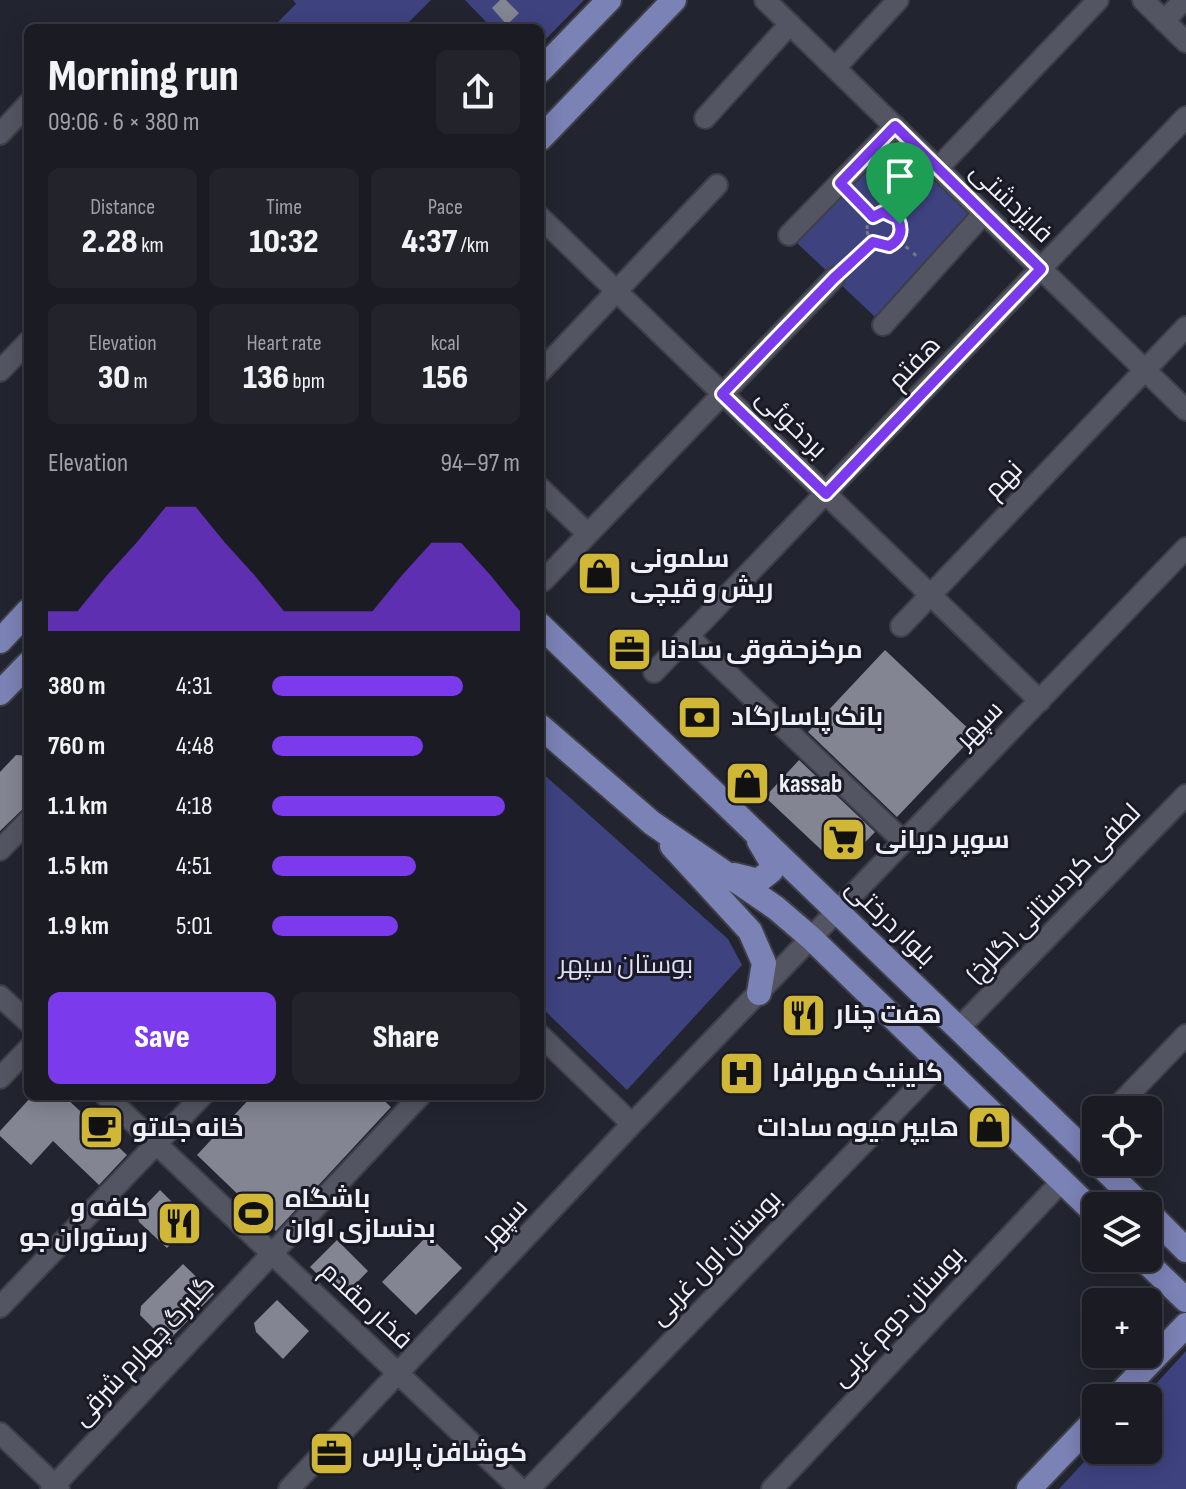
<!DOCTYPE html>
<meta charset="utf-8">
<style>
:root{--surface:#1a1b23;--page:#23242b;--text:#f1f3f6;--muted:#9fa1a6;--line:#383941;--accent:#7c3aed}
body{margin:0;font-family:"Sofia Sans Condensed",Cairo,sans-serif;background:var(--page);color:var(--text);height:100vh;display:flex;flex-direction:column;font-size:30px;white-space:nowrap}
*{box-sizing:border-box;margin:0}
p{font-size:26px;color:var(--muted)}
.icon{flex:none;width:44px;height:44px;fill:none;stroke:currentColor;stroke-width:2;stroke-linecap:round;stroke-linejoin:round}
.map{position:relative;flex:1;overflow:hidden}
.sheet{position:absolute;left:24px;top:24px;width:520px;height:1076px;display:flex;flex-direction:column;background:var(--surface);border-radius:12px;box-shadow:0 4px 20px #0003,0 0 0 2px var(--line)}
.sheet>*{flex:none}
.tools{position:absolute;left:1082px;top:1096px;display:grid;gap:16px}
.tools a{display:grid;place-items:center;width:80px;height:80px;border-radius:12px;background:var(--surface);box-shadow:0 4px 20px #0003,0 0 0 2px var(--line);font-size:40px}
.pin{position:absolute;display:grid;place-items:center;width:68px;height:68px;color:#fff;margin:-82px -34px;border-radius:50% 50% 50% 0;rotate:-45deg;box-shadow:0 0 8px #0007}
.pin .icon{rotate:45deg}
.round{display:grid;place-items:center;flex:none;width:84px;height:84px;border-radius:12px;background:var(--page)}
.headline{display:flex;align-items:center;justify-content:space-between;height:136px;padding:0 24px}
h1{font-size:44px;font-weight:800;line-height:60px}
.metrics{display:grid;grid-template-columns:repeat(3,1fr);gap:12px;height:136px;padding:8px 24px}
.metrics div{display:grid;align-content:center;border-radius:12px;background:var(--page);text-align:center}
.metrics b{font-size:34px;font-weight:800}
.metrics small{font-size:22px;font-weight:400}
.metrics p{font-size:22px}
.chart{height:224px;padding:16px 24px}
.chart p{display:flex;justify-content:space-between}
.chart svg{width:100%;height:144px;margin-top:8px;fill:var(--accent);opacity:.7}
.action{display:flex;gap:16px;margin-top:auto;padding:16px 24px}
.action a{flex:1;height:92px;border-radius:12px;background:var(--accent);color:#fff;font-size:32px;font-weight:800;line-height:92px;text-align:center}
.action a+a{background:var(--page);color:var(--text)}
ul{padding:0 24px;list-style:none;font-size:26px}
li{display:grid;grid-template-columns:128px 96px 1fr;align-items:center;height:60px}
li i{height:20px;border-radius:10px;background:var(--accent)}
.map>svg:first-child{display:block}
.green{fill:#3e4380}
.building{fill:#838593}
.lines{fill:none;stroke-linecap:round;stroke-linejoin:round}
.minor-casing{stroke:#3d3f48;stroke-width:24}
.major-casing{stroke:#3d3f48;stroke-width:28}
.path{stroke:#767781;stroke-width:3;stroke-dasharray:4 6;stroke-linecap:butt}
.minor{stroke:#535562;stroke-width:20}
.major{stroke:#7b82b5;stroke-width:24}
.route-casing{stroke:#fff;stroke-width:16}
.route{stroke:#7c3aed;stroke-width:10}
.labels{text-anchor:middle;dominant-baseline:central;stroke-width:6;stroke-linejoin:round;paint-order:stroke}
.street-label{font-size:26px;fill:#eeeff7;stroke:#191a25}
.poi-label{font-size:26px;font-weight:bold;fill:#eeeff7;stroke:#191a25;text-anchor:start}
.park-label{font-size:26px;fill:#dcdff6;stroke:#191a25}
</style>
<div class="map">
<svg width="1186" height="1489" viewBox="0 0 1186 1489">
<rect width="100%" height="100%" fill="#22242f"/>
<!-- green -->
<path class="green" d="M 293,0 L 431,0 L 403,28 L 272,28 L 296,4 Z
M 465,0 L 584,0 L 540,45 L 540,28 L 492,28 Z
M 892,139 L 969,212 L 875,317 L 795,241 Z
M 540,771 L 728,939 L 742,965 L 627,1090 L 540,1006 Z
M 1186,1351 L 1186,1489 L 1059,1489 L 1096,1449 L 1148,1450 L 1148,1398 L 1143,1398 Z"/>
<!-- building -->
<path class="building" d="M 500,0 L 506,0 L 519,13 L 507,25 L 492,8 Z
M 885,650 L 975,735 L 897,817 L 808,732 Z
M 16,755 L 28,756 L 28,804 L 0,831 L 0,772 Z
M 799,760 L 875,832 L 850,858 L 831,859 L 765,797 Z
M 32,1096 L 64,1096 L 127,1155 L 99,1185 L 53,1141 L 31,1165 L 0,1136 L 0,1131 Z
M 252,1096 L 379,1096 L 391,1107 L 276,1231 L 197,1155 Z
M 160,1190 L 192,1222 L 167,1248 L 139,1222 L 137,1214 Z
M 428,1235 L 462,1268 L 416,1315 L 382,1282 Z
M 337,1240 L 368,1271 L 342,1298 L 310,1267 Z
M 183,1264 L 214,1294 L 167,1342 L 140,1315 L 141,1306 Z
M 277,1300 L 309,1331 L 283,1359 L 256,1332 L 254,1323 Z"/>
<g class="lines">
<defs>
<path id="minor" d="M 765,0 L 1186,410
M 1143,0 L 1186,42
M 1164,21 L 1184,0
M 835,68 L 898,0
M 705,118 L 790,24
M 0,134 L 28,104
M 938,168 L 1098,0
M 540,217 L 1040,701
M 789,235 L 895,126
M 883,325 L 984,213
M 0,371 L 28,342
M 540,372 L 717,185
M 540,488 L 588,534
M 543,581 L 834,278
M 901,626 L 1186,327
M 688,636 L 904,842
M 654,672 L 1186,117
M 0,850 L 28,821
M 0,996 L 28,1022
M 959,1028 L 1186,795
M 540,1035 L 632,1124
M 0,1078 L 28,1049
M 106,1096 L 520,1489
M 1114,1110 L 1186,1035
M 1080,1145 L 1096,1129
M 0,1307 L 202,1096
M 0,1433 L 59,1489
M 51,1489 L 420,1096
M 289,1489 L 632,1124 L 1186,548
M 529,1489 L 941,1063
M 772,1489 L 1062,1181"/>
<path id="major" d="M 540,71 L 609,0
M 540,139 L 674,0
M 540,625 L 1096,1161
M 0,641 L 28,611
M 0,693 L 28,664
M 540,726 L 652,823 L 776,908 L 811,938 L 1096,1214
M 672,846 L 750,931 L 764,963 L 759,993
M 734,875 L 758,881 L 771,871 L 772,863 L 759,841
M 1097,1162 L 1142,1206
M 1148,1212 L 1186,1250
M 1142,1258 L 1186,1300
M 1116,1398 L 1186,1325
M 1029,1489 L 1096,1419"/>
</defs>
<!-- minor casing -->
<use href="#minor" class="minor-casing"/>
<!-- major casing -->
<use href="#major" class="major-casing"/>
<!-- path -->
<path class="path" d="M 853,197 L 873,217
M867 229a17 17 0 1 1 34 0a17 17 0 1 1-34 0Z
M 898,219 L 927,186
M 898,240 L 919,258
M 849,264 L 873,243"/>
<!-- minor -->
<use href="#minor" class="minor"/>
<!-- major -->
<use href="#major" class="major"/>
</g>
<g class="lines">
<defs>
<path id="route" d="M 895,126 L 1041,269 L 826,494 L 722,394 L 834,278 L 873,242 L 889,246 C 901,240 903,230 898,219 L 883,212 L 873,217 L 840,183 Z"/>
</defs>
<!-- route casing -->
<use href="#route" class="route-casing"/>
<!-- route -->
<use href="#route" class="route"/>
</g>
<!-- icons -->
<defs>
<symbol id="shop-square" viewBox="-11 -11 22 22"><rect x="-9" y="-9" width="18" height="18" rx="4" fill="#d0b736" stroke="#191a25"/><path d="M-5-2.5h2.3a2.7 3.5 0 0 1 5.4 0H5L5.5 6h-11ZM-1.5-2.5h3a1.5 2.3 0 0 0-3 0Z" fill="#111"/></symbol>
<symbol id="office-square" viewBox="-11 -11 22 22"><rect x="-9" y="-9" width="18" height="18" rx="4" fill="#d0b736" stroke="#191a25"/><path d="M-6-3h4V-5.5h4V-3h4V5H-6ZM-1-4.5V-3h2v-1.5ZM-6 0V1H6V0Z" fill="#111"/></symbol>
<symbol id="bank-square" viewBox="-11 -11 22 22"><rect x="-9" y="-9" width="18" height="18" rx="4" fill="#d0b736" stroke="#191a25"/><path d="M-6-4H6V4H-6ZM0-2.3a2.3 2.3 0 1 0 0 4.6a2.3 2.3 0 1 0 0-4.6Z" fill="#111"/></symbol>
<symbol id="supermarket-square" viewBox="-11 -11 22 22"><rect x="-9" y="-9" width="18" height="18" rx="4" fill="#d0b736" stroke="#191a25"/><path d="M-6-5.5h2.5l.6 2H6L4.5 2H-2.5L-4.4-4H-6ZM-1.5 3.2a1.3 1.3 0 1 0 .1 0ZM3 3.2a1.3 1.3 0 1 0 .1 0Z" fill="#111"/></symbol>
<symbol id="restaurant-square" viewBox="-11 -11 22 22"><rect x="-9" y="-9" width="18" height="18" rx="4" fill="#d0b736" stroke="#191a25"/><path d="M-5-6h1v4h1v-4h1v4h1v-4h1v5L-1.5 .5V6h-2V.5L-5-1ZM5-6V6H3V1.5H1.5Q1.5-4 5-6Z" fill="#111"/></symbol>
<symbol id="hospital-square" viewBox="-11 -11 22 22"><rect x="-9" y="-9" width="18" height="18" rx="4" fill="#d0b736" stroke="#191a25"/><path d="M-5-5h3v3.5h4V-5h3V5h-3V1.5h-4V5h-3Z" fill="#111"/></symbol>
<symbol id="cafe-square" viewBox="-11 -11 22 22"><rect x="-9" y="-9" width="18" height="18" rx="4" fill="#d0b736" stroke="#191a25"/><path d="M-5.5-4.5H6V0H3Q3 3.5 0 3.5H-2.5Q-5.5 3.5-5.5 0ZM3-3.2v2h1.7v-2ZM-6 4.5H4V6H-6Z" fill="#111"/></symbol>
<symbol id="stadium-square" viewBox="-11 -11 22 22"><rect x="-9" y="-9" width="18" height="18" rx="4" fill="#d0b736" stroke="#191a25"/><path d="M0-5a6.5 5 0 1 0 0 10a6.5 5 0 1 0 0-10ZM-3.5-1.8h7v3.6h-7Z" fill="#111"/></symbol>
</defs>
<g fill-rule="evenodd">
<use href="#shop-square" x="574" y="548" width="51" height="51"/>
<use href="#office-square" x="604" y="624" width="51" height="51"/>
<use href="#bank-square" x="674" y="692" width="51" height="51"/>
<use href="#shop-square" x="722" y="758" width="51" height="51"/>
<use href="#supermarket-square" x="818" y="814" width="51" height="51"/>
<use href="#restaurant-square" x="778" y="990" width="51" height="51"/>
<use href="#hospital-square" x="716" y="1048" width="51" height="51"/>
<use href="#cafe-square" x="76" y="1102" width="51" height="51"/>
<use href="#shop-square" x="964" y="1102" width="51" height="51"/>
<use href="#stadium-square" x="228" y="1188" width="51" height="51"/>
<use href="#restaurant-square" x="154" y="1198" width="51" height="51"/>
<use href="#office-square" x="306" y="1428" width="51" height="51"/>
</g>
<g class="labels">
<!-- street labels -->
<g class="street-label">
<text transform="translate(1011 203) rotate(44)">فایزدشتی</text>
<text transform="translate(915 363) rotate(-46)">هفتم</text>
<text transform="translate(791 424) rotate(44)">بردخوئی</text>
<text transform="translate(1004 480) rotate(-46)">نهم</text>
<text transform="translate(980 725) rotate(-46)">سپهر</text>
<text transform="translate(1054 894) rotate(-46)">لطفی کردستانی (گلرخ)</text>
<text transform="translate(890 923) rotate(44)">بلوار درختی</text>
<text transform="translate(505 1223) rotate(-47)">سپهر</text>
<text transform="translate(716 1258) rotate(-46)">بوستان اول غربی</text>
<text transform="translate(366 1306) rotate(43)">فخار مقدم</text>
<text transform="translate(898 1317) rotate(-47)">بوستان دوم غربی</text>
<text transform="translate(144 1351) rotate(-47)">گلبرگ چهارم شرقی</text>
</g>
<!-- poi labels -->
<g class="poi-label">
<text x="630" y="559">سلمونی<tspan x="630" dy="30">ریش و قیچی</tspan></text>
<text x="660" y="650">مرکزحقوقی سادنا</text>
<text x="731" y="717">بانک پاسارگاد</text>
<text x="779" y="784">kassab</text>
<text x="875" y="840">سوپر دریانی</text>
<text x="835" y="1015">هفت چنار</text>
<text x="772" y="1073">کلینیک مهرافرا</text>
<text x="132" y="1128">خانه جلاتو</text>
<text x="959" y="1128" text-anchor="end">هایپر میوه سادات</text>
<text x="285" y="1199">باشگاه<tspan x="285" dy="30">بدنسازی اوان</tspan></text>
<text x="148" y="1208" text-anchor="end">کافه و<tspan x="148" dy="30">رستوران جو</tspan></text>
<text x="362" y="1453">کوشافن پارس</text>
</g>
<!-- park labels -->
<g class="park-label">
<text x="626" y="965">بوستان سپهر</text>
</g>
</g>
</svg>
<div class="tools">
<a><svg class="icon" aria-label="locate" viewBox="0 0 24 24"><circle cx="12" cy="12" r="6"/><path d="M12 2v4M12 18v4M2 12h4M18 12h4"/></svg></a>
<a><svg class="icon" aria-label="layers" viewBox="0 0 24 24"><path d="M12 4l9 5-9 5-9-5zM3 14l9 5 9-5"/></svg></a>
<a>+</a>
<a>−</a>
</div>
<div class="pin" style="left:900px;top:224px;background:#1e9e55"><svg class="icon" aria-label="arrive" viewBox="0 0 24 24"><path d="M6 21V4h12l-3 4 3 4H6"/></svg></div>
<section class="sheet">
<div class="headline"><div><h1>Morning run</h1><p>09:06 · 6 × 380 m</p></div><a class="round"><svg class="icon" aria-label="share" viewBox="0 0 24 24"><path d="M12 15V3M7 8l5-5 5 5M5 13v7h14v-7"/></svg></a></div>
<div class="metrics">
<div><p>Distance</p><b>2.28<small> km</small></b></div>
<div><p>Time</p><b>10:32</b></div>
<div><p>Pace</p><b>4:37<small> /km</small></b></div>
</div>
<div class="metrics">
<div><p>Elevation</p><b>30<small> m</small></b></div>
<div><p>Heart rate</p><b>136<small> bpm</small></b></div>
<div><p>kcal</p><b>156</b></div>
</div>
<div class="chart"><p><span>Elevation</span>94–97 m</p>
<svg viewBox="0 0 160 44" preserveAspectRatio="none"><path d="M0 44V38L10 38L20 27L30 17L40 6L50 6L60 17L70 27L80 38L90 38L100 38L110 38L120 27L130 17L140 17L150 27L160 38V44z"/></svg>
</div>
<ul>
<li><b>380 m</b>4:31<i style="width:77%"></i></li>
<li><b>760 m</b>4:48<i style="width:61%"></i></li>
<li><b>1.1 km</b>4:18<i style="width:94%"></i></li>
<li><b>1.5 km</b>4:51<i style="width:58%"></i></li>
<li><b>1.9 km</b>5:01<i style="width:51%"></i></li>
</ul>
<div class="action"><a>Save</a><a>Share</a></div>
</section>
</div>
